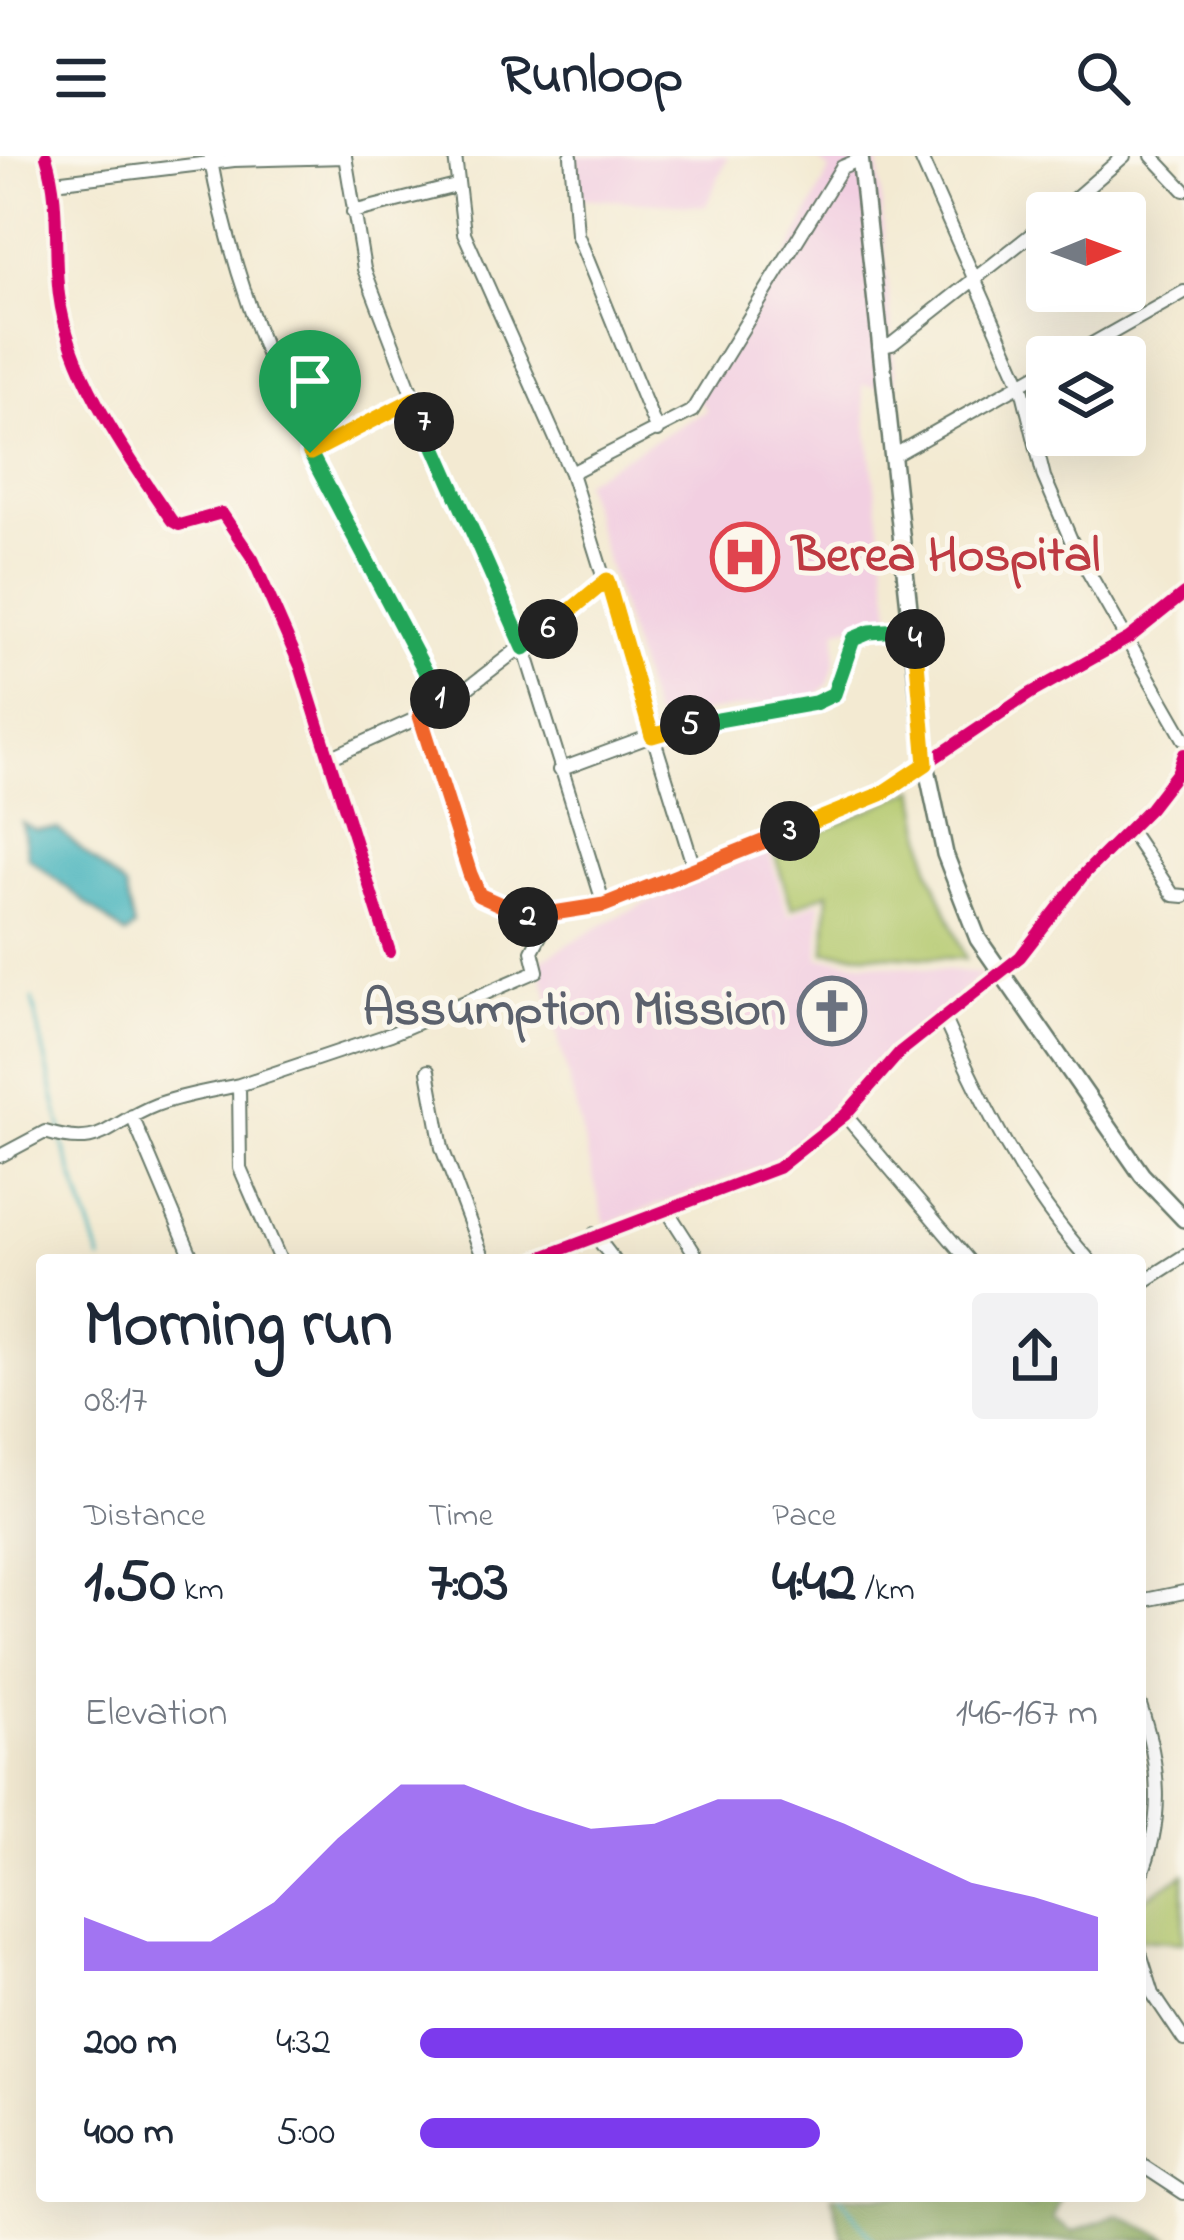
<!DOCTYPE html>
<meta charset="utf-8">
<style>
:root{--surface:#fff;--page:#f2f2f3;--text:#1f2937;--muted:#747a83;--accent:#7c3aed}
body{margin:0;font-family:"Indie Flower",sans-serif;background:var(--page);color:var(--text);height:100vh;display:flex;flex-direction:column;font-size:45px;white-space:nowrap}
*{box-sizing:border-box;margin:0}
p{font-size:39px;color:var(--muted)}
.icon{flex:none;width:66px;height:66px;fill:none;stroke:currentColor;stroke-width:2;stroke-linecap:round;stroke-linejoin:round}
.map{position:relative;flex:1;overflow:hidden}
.side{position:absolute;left:36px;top:1098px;width:1110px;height:948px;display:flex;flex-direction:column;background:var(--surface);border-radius:12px;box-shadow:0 12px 48px #0002}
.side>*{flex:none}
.needle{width:78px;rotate:89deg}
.tools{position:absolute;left:1026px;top:36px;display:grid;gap:24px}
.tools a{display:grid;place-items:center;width:120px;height:120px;border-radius:12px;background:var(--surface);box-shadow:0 12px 48px #0002;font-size:60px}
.pin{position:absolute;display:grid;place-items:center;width:102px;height:102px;color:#fff;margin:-123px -51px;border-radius:50% 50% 50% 0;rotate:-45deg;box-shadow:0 0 12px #0007}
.pin .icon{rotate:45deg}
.km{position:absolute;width:60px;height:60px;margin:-30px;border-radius:50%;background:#222;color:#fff;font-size:33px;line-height:60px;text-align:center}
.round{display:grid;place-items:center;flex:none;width:126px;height:126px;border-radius:12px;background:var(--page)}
.head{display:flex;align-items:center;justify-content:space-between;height:204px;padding:0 48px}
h1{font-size:66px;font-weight:800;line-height:90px}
.figures{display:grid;grid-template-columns:repeat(3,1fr);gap:18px;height:204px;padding:12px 48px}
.figures div{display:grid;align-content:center}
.figures b{font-size:60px;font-weight:800}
.figures small{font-size:33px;font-weight:400}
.figures p{font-size:33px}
.chart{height:336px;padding:24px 48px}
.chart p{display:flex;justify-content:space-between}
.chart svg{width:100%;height:216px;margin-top:12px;fill:var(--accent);opacity:.7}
ul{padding:0 48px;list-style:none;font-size:39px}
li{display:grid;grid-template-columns:192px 144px 1fr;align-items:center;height:90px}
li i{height:30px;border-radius:15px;background:var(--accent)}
header{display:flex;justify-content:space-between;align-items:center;height:156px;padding:0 48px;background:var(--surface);font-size:54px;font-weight:800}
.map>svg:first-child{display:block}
.built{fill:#f2cfe1}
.green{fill:#b2c86c;stroke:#688250;stroke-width:3}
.forest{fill:#8dac60;stroke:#56744a;stroke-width:3}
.water{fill:#42b2bb;stroke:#307878;stroke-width:3}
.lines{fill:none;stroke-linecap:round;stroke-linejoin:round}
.stream{stroke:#42b2bb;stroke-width:3}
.minor-casing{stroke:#697a6b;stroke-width:16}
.major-casing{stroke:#697a6b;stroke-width:20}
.minor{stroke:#fff;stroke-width:12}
.major{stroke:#fff;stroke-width:15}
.cycleway-casing{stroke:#fbf7ec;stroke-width:20}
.cycleway{stroke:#d6006c;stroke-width:12}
.split-1-casing{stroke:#fff;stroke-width:24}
.split-2-casing{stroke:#fff;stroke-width:24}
.split-3-casing{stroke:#fff;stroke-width:24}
.split-4-casing{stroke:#fff;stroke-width:24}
.split-5-casing{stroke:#fff;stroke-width:24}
.split-6-casing{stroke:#fff;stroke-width:24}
.split-7-casing{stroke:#fff;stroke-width:24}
.split-8-casing{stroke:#fff;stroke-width:24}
.split-1{stroke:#22a559;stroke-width:15}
.split-2{stroke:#f0652b;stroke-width:15}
.split-3{stroke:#f0652b;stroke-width:15}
.split-4{stroke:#f5b400;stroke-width:15}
.split-5{stroke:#22a559;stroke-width:15}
.split-6{stroke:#f5b400;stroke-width:15}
.split-7{stroke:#22a559;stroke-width:15}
.split-8{stroke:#f5b400;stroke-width:15}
.labels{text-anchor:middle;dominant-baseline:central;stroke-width:10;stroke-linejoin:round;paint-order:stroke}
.health-label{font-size:51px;font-weight:bold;fill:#be3a42;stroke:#fbf7ec;text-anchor:start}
.worship-label{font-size:51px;font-weight:bold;fill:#5b616d;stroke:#fbf7ec;text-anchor:end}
</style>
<header><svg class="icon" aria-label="menu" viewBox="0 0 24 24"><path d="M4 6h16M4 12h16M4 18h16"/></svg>Runloop<svg class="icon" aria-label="search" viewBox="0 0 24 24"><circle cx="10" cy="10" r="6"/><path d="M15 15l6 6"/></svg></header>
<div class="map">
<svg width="1184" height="2084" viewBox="0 0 1184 2084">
<rect width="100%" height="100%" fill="#fbf7ec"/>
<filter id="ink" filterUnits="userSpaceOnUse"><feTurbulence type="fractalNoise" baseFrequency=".00833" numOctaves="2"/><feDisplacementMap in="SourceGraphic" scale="24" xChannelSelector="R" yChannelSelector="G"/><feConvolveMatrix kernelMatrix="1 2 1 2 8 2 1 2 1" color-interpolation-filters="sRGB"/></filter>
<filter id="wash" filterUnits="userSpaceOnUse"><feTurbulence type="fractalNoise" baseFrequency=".004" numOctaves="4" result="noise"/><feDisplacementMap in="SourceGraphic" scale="48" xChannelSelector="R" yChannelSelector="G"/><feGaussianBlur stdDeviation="2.7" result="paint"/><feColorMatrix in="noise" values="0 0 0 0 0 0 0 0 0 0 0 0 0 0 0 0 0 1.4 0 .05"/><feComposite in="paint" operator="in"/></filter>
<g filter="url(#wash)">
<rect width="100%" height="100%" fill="#f3ead2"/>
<!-- built -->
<path class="built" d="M 576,0 L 728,0 L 706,50 L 579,42 Z
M 814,0 L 878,0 L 896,232 L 862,229 L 892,463 L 837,473 L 835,506 L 828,528 L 815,541 L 654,563 L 583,325 L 707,254 L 694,240 L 700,228 L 780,114 L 830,14 Z
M 768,693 L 788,759 L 820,745 L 819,802 L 983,817 L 898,893 L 836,959 L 772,1007 L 605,1068 L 539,805 L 620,759 Z"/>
<!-- green -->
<path class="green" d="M 916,633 L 930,714 L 966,803 L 825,796 L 828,736 L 792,752 L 774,697 Z
M 1184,1718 L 1184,1786 L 1140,1783 L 1141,1745 Z"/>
<!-- forest -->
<path class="forest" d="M 832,2040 L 1009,2040 L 1031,2053 L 1044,2040 L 1061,2040 L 1053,2063 L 1073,2076 L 1118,2059 L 1171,2084 L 843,2084 Z"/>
<!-- water -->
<path class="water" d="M 22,667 L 35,674 L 58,673 L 125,732 L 134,772 L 126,779 L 28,701 Z"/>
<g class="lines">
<!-- stream -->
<path class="stream" d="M 32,843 L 62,976
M 62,985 L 101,1104
M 840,2040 L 873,2084"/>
</g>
</g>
<g filter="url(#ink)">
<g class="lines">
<defs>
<path id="minor" d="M 46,0 C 61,48 53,91 59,139 C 69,219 128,300 172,365 L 179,369 L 222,357 L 253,403 L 300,510 L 390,796
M 210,0 C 245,199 347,376 444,550
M 345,0 L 364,113 L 414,243 L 524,492 L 604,749
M 455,0 L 464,77 L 571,317 L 695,715
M 571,0 L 577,78 L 657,275
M 920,0 L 1021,228 L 1044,321 L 1074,391 L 1184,583
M 1152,0 L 1184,34
M 54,26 L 234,4 L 345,1
M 353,56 L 456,30
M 1058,57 L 1124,0
M 879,191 L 892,188 L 1047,66
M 1069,201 L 1184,136
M 310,297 L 414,243
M 891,301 L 1047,213
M 571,317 L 692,255 L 842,11 L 861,3
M 420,560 L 479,739 L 527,762 L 604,749 L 881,638 L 1031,537 L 1129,482 L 1184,438
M 332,601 L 444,550 L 607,425
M 559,614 L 670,573 L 815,547 L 834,538 L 853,483 L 870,476 L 914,473
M 1130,675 L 1173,739 L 1184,740
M 943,861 C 983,949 1023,1032 1089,1104
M 428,915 L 442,992 L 484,1104
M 845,959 L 968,1104
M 132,960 L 193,1104
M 0,1000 L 45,976 C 104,994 105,969 156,949 C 183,939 211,935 239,929
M 667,1054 L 699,1104
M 594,1078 L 614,1104
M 280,1104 L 240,1012 L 239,929 L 391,878 L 537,815 L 532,795 L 550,761
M 534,1104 L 778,1012 L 845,959 L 900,896 L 1020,801 L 1085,717 L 1150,652 L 1177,617 L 1184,598
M 1140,1128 L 1184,1100
M 1140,1445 L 1184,1436
M 1140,1549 C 1160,1609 1165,1663 1140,1722
M 1140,1797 L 1153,1838 L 1184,1884
M 1140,2008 L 1184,2037"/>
<path id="major" d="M 860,0 L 926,608 L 945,698 L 978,783 L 1142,1019 L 1184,1063"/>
</defs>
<!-- minor casing -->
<use href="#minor" class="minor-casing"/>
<!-- major casing -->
<use href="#major" class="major-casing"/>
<!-- minor -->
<use href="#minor" class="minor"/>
<!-- major -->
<use href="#major" class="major"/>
<defs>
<path id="cycleway" d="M 46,0 C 61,48 53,91 59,139 C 69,219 128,300 172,365 L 179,369 L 222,357 L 253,403 L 300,510 L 390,796
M 420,560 L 479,739 L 527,762 L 604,749 L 881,638 L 1031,537 L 1129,482 L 1184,438
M 534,1104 L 778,1012 L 845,959 L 900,896 L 1020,801 L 1085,717 L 1150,652 L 1177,617 L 1184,598"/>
</defs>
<!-- cycleway casing -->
<use href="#cycleway" class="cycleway-casing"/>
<!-- cycleway -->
<use href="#cycleway" class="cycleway"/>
</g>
</g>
<g class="lines" filter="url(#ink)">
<defs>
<path id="split-1" d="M 310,297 L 440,543"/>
<path id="split-2" d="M 440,543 L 444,550 L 420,560 L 470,718 L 479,739 L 528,761"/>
<path id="split-3" d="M 528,761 L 604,749 L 790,675"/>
<path id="split-4" d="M 790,675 L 881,638 L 926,608 L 915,483"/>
<path id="split-5" d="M 690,569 L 815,547 L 834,538 L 853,483 L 870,476 L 914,473 L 915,483"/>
<path id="split-6" d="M 548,473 L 607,424 L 652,580 L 690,569"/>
<path id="split-7" d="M 424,266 L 524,492 L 548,473"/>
<path id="split-8" d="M 310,297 L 414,243 L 424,266"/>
</defs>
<!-- split-1 casing -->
<use href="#split-1" class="split-1-casing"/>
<!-- split-2 casing -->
<use href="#split-2" class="split-2-casing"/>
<!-- split-3 casing -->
<use href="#split-3" class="split-3-casing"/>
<!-- split-4 casing -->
<use href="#split-4" class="split-4-casing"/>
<!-- split-5 casing -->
<use href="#split-5" class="split-5-casing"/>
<!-- split-6 casing -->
<use href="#split-6" class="split-6-casing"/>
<!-- split-7 casing -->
<use href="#split-7" class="split-7-casing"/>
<!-- split-8 casing -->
<use href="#split-8" class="split-8-casing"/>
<!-- split-1 -->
<use href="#split-1" class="split-1"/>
<!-- split-2 -->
<use href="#split-2" class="split-2"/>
<!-- split-3 -->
<use href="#split-3" class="split-3"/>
<!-- split-4 -->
<use href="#split-4" class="split-4"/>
<!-- split-5 -->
<use href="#split-5" class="split-5"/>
<!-- split-6 -->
<use href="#split-6" class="split-6"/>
<!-- split-7 -->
<use href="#split-7" class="split-7"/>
<!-- split-8 -->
<use href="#split-8" class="split-8"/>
</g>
<!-- icons -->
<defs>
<symbol id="hospital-ring" viewBox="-11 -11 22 22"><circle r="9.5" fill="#fbf7ec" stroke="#e0444e" stroke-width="1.5"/><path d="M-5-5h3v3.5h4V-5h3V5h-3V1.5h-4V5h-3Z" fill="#e0444e"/></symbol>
<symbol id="church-ring" viewBox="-11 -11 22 22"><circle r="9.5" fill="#fbf7ec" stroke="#6b7280" stroke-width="1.5"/><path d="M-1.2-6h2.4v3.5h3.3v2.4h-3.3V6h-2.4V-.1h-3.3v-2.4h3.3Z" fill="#6b7280"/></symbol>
</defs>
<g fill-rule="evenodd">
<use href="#hospital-ring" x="707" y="363" width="76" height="76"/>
<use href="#church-ring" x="794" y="817" width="76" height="76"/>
</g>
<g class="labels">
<!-- health labels -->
<g class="health-label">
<text x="792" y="401">Berea Hospital</text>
</g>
<!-- worship labels -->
<g class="worship-label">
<text x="786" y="855">Assumption Mission</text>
</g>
</g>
</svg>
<div class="tools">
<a><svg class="needle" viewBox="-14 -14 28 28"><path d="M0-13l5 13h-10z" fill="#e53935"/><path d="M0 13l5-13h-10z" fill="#747a83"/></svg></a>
<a><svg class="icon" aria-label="layers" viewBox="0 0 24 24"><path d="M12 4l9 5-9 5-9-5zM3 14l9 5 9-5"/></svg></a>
</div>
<div class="pin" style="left:310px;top:297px;background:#1e9e55"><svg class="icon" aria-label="arrive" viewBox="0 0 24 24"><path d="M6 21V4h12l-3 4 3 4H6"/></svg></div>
<b class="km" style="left:440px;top:543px">1</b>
<b class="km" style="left:528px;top:761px">2</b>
<b class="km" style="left:790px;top:675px">3</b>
<b class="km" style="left:915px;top:483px">4</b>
<b class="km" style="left:690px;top:569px">5</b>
<b class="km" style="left:548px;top:473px">6</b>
<b class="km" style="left:424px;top:266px">7</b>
<section class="side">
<div class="head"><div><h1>Morning run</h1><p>08:17</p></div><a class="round"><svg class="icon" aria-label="share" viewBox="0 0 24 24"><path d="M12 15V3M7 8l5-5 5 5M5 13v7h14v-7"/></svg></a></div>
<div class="figures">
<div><p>Distance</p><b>1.50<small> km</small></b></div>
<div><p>Time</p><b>7:03</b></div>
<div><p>Pace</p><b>4:42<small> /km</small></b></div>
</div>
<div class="chart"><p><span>Elevation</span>146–167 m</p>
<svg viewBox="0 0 160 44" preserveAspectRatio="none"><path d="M0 44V33L10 38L20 38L30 30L40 17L50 6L60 6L70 11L80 15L90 14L100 9L110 9L120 14L130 20L140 26L150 29L160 33V44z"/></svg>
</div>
<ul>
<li><b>200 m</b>4:32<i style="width:89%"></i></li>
<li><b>400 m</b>5:00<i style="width:59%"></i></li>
</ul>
</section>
</div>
